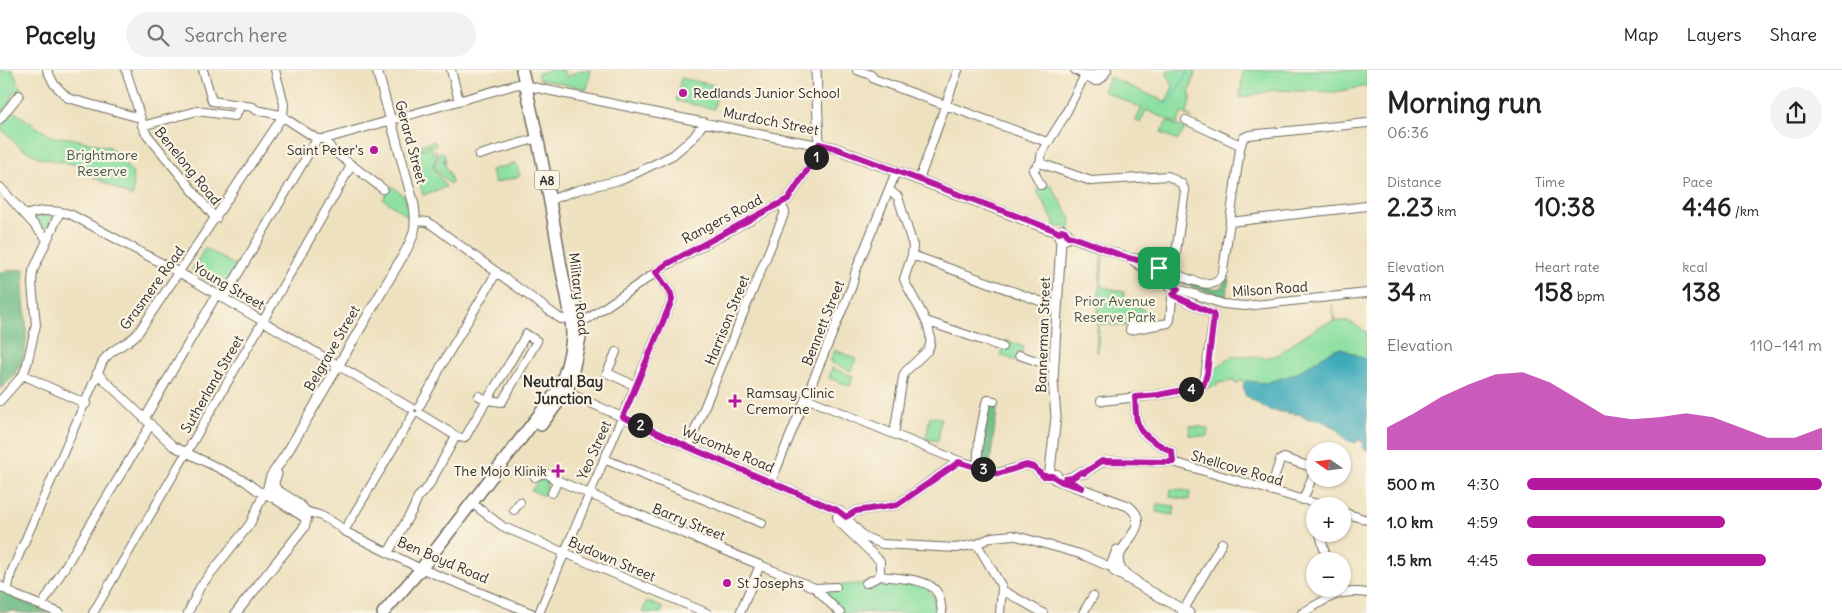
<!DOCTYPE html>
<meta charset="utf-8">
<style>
:root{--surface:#fff;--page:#f2f2f2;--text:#222;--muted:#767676;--line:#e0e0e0;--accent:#b5179e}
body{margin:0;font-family:Delius,sans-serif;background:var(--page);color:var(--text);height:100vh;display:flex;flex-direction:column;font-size:19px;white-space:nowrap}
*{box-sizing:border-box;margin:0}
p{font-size:16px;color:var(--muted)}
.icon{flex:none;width:28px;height:28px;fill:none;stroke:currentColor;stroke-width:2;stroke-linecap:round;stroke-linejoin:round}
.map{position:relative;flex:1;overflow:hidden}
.panel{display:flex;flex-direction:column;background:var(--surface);width:475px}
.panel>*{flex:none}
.needle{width:32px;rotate:284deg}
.tools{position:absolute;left:1306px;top:372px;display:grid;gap:10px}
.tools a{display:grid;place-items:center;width:45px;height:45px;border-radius:50%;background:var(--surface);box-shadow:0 1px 4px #0004;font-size:25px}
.pin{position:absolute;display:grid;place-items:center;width:42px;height:42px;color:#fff;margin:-21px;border-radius:10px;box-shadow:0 2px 8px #0006}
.km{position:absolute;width:25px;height:25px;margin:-12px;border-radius:50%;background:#222;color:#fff;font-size:14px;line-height:25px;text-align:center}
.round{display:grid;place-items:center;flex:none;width:52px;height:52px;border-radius:26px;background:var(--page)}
.head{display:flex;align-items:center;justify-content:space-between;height:85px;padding:0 20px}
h1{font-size:28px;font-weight:700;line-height:38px}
.stats{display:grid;grid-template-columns:repeat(3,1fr);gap:8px;height:85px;padding:5px 20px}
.stats div{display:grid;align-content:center}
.stats b{font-size:25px;font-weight:700}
.stats small{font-size:14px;font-weight:400}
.stats p{font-size:14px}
.chart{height:140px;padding:10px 20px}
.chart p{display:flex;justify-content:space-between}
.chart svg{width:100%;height:90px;margin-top:5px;fill:var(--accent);opacity:.7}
ul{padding:0 20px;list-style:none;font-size:16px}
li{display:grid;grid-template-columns:80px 60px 1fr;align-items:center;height:38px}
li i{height:12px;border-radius:6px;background:var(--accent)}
header{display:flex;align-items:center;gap:30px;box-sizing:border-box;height:70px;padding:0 25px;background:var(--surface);border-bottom:1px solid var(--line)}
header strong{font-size:24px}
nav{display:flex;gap:28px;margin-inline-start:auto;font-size:18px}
.search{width:350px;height:45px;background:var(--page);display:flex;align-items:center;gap:12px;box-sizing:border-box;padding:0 18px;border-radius:28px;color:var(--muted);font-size:19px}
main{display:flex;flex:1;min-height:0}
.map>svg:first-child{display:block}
.green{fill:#8ce0a2;stroke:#5c8666}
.forest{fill:#71be88;stroke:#4e745a}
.water{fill:#3caaba;stroke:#346a72}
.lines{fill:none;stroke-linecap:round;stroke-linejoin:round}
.stream{stroke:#3caaba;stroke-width:1}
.minor-casing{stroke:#6f6b5f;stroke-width:10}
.major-casing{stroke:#6f6b5f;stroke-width:11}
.highway-casing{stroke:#6f6b5f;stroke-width:14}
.minor{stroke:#fff;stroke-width:8}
.major{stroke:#fff;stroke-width:9}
.highway{stroke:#fff;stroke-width:11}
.route-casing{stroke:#fff;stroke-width:10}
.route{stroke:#b5179e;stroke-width:6}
.poi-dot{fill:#b5179e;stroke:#fcf5e5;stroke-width:2}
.labels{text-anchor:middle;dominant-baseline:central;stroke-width:4.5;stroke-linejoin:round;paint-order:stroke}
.shield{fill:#fcf5e5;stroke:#6a6863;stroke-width:1}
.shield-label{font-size:12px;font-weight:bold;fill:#2b2b2b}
.poi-label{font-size:14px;fill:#2b2b2b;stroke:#fcf5e5;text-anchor:start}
.street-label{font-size:14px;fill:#2b2b2b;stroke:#fcf5e5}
.park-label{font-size:14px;fill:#435849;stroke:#fcf5e5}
.neighbourhood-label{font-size:15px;font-weight:bold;fill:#2b2b2b;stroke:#fcf5e5}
</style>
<header>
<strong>Pacely</strong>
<div class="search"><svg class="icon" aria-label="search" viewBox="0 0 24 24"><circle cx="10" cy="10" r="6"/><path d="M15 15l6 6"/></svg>Search here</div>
<nav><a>Map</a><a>Layers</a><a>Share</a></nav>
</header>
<main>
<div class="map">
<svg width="1367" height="543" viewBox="0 0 1367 543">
<rect width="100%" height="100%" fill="#fcf5e5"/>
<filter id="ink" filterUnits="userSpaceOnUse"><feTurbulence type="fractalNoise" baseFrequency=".02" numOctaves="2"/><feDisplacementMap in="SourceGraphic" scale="10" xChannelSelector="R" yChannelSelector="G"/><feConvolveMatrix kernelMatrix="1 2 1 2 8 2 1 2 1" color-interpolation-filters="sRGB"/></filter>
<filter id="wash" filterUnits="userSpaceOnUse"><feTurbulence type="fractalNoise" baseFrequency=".0096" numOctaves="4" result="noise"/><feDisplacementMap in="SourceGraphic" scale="20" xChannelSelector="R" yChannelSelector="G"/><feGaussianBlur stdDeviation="1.12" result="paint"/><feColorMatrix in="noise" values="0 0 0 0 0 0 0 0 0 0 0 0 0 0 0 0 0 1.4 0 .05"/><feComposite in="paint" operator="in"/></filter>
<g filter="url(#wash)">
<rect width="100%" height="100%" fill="#eee1bf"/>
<!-- green -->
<path class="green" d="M 0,0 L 13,0 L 22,22 L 14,21 L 11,31 L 0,46 Z
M 548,0 L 563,0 L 567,7 L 580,0 L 591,0 L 587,19 L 539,9 L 537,4 Z
M 1167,0 L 1196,0 L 1189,24 L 1191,25 L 1187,43 L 1192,49 L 1182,42 L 1177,54 L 1146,40 L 1140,53 L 1136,50 L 1142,38 L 1103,21 L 1109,7 L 1166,32 L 1173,16 L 1168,7 Z
M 1243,0 L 1367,0 L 1367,16 L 1334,22 L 1274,20 L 1240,28 Z
M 681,8 L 719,16 L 714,39 L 676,31 Z
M 13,41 L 52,67 L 70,68 L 110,77 L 133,104 C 131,114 136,117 132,127 L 82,101 L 85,96 L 40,88 L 20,77 L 0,58 Z
M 1167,51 L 1185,59 L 1178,70 L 1161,63 Z
M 434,71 L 436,76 L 431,78 L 433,84 L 436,80 L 437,83 L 433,97 L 446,117 L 423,125 L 411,83 L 430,77 L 429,75 L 423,77 L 422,79 L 410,82 L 409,83 L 408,78 Z
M 440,82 L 444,83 L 446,92 L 443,90 C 446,98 451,104 452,113 L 449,114 L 434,97 Z
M 516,93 L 520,106 L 495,113 L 491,100 Z
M 1050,114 L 1071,149 L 1069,161 L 1064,157 L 1054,157 L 1054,152 L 1037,121 Z
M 392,116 L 405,127 L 409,147 L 383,129 Z
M 51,145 L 53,148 L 45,160 L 34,149 L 36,146 Z
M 205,178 L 238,197 L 225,221 L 196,204 L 192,200 Z
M 1101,186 L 1103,187 L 1101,216 L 1124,222 L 1124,227 L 1151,245 L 1151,250 L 1132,251 L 1126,256 L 1099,254 L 1098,282 L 1096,282 Z
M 1332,234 L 1335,251 L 1348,251 L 1367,262 L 1367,290 L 1341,278 L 1335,279 L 1295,304 L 1304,348 L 1302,345 L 1269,340 L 1245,325 L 1243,314 L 1246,311 L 1240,311 L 1237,314 L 1233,311 L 1217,313 L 1217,316 L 1209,318 L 1212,300 C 1220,299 1221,292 1227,289 C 1242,281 1262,292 1277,285 C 1282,283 1286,278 1290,275 C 1303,266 1318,256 1334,251 Z
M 1006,270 L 1024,277 L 1018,292 L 1000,285 Z
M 835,280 L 856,289 L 851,301 L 830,292 Z
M 832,298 L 853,306 L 850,316 L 829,308 Z
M 930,346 L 941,348 L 938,371 L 926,369 Z
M 1190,356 L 1208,358 L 1207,367 L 1189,365 Z
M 542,407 L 548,409 L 544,426 L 531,420 Z
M 1171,419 L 1190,421 L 1189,430 L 1170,427 Z
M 1157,434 L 1175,436 L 1173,445 L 1156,442 Z
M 889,512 C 918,515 933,509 937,543 L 868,543 L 871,539 L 866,543 L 840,543 L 815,518 L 866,513 L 868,519 L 880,514 L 883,515 Z
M 647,531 L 663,538 L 661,543 L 642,543 Z"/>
<!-- forest -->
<path class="forest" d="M 24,199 C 24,207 23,215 23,223 C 27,263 34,290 0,319 L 0,202 Z
M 1161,202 C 1175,205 1209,224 1222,217 L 1228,205 L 1229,209 L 1226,227 L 1182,214 L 1180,210 L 1172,210 Z
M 992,332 L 998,333 L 990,393 L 981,390 L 988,334 Z
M 0,518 L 14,528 L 49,543 L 17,543 L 16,541 L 0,542 Z"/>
<!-- water -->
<path class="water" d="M 1341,278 L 1367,290 L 1367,381 L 1362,377 L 1364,372 L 1358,370 L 1356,373 C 1348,371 1342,369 1340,361 L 1322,351 L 1304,348 L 1302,345 L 1269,340 L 1245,325 L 1243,314 L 1246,311 L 1265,313 L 1295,304 L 1335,279 Z"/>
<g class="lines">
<!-- stream -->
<path class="stream" d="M 1161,34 L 1167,33 L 1170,31 L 1189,0"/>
</g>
</g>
<g filter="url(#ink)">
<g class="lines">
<defs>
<path id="minor" d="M 47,0 L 54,14 L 68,28 L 140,48
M 126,0 L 145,62 L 216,149
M 203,0 L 212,31 L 253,37 L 256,40 L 280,45 L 317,69 L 325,69 L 518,14 L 773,67 L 819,75 L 818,84 L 788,129 L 667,195 L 589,248 L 579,252
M 451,0 L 459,31
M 857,0 L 871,5 L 874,9 L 1047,72
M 1075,0 C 1090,7 1097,21 1107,0
M 1085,5 L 1097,5 L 1101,0
M 0,49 L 19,25
M 1186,50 L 1240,75
M 142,56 L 197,41 L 235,46 L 239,39
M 325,69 L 332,80 L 383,119
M 479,85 L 538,68
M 1040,93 L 1091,111 L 1168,106 L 1182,114 L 1185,121 L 1173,203
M 919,110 L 958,0
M 1041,115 L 1033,100 L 1040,93 L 1042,82 L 1064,47 L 1085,5
M 0,117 L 47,169
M 889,120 L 898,127 L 913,176 L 912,185 L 904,209 C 910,227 939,260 928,280 L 905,302 L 903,307 L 894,364
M 555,128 L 578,120 L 624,109 L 673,85 L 694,67 L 704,52
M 25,145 C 39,140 56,140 70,144 L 189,208 L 411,338
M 416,151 L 428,152 L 558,247 L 561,249 L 570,248
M 1230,152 L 1367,136
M 1068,166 L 1129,188 L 1170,216 L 1223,234 L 1245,236 L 1367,223
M 912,185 L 1048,234 L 1058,235
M 1129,188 C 1132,188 1137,189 1140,189 C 1156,193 1200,219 1214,213 C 1220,211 1221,206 1223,201 L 1240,79 L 1243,68 L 1249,65 L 1367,53
M 224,228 L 317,69
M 926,251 L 1002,277
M 1156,255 C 1148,252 1138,250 1131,254 L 1130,260 L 1168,253 L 1170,250 L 1172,228 L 1176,221
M 616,282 L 607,303 L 636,316
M 1019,285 L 1054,297
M 97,303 L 173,376 L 245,411 L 258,421 L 276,429
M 23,305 L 86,334
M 562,320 L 688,377 L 837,440 L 846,447 L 863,466 L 882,474 L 956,478 L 977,474 L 992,467 L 1013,465 L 1080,484 L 1108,496 L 1117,496
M 1135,327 C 1136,335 1135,343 1137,351 C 1141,367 1159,374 1172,382 L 1173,392
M 806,328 L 959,391
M 0,331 L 23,305 L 27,294 L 36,255 L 32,214 L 33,201 L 60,142
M 1101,331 L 1158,325 L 1202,317 L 1204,315 L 1214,246 L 1213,244 L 1173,225
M 419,337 L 435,309 L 441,296 L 497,202
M 420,344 L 456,366 C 460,368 463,369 466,366 C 485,331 508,299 526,264 L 537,271 L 502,332 L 487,330 L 479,326
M 145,348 L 217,224
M 688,377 L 785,142 L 780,133
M 604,389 L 762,453
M 977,397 L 979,369 L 986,333 L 988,330 L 994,331
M 1084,403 L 1104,391 L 1173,392 L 1325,436
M 535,407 L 540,404 L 548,404 L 554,409 L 592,425 L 815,518 L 836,517
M 771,412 L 852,216 L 856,200 L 896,102
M 1270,421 L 1280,390 L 1284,388 L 1314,398 L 1314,403 L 1303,430
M 552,423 L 558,410
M 477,437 L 502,456
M 303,439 C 308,443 313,443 319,445 C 328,449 338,454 344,461 L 421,499
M 514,440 L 520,432
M 840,441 L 837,447 L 839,452 L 880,491 L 880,506 L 866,513
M 1342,442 L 1367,450
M 846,447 L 856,441 L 897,435 L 959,391 L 998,403 L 1026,395 L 1034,397 L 1043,406 L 1052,406 L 1057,404
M 506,458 L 707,543
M 344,461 L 413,345
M 1320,464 L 1327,491
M 977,474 L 1002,517 L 1000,543
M 388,483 L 413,439 L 418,427 L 428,417 L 456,366
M 427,501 L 531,543
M 880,506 C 896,508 931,508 938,524 C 941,529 941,537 942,543
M 0,516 L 17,526 L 60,543
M 8,518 L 11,503 L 103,291 C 112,277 128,275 138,263 L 283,46 L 284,34 L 275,0
M 815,518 L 840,543
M 1002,520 L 1043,543
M 45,530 L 151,354
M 93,543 L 259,258 L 351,96
M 188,543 L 200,517 L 250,454 L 265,421
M 539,543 L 672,230 L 671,224 L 656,202
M 740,543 L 760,495
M 1083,543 L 1093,526
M 1182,543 L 1222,473
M 1302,543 C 1326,530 1338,518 1367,523"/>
<path id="major" d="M 816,0 L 819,75 L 832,77 L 1059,163
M 1059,163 L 1059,168 L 1061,170 L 1053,310 L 1056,347 L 1050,400 L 1051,405 L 1055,409 L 1128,436 C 1156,456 1113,476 1119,495 C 1122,504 1133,508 1139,514
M 1059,163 L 1063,160 L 1068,164 L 1066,169 L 1061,170
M 1065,409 L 1072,407 L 1081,402 L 1084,403
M 268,417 L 271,406 L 288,381 L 404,184 C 415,165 417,156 414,135 L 377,0
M 268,417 L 274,428 L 306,448
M 1117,480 L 1112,493 L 1114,501 L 1189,543
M 236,543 L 303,459 C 316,435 288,430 275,418 L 274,412 L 277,404"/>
<path id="highway" d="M 541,355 L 566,322 L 571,310 L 580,267 L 579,252 L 574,229
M 383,543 L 421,499 L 555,324 C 565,308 571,285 572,266 C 572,241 564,215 560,191 C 550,126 537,63 522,0"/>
</defs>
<!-- minor casing -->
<use href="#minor" class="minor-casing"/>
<!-- major casing -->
<use href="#major" class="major-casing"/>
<!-- highway casing -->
<use href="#highway" class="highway-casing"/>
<!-- minor -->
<use href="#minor" class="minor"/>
<!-- major -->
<use href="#major" class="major"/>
<!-- highway -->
<use href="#highway" class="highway"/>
</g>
</g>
<g class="lines" filter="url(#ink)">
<defs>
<path id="route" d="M 819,74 L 832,77 L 1054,160 L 1059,163 L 1062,160 L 1065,161 L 1068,166 C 1088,171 1107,181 1126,187 C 1138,191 1148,191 1159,198 L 1152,203 L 1178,219 L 1173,225 L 1213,244 L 1214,246 L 1207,304 L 1203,316 L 1158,325 L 1135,327 C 1136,335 1135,343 1137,351 C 1141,367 1159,374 1172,382 L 1173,392 L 1102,391 L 1084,403 L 1081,402 L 1072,408 L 1065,409 L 1082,418 L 1062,412 L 1052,406 L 1043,406 L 1034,397 L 1026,395 L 998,404 L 959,392 L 897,435 L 856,441 L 846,447 L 837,440 L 688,377 L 623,347 L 672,230 L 671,224 L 656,202 L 667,194 L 788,129 L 818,84 Z"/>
</defs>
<!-- route casing -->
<use href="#route" class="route-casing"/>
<!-- route -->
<use href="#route" class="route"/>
</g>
<!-- markers -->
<g class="poi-dot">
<circle cx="683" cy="23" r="5"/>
<circle cx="374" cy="80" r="5"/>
<path d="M732.5 323.5h5v5h5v5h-5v5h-5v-5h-5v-5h5z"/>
<path d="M555.5 393.5h5v5h5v5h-5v5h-5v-5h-5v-5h5z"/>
<circle cx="727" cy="513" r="5"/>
</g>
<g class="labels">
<!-- shield labels -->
<rect class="shield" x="534.5" y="100.5" width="25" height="19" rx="4"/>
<g class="shield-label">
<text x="547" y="110">A8</text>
</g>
<!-- poi labels -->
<g class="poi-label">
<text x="693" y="23">Redlands Junior School</text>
<text x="364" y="80" text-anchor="end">Saint Peter's</text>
<text x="746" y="323">Ramsay Clinic<tspan x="746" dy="16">Cremorne</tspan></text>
<text x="547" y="401" text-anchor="end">The Mojo Klinik</text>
<text x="737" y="513">St Josephs</text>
</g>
<!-- street labels -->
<g class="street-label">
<text transform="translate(771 51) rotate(11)">Murdoch Street</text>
<text transform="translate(411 72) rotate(75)">Gerard Street</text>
<text transform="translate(188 96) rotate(51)">Benelong Road</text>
<text transform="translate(722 149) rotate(-28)">Rangers Road</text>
<text transform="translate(229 216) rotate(30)">Young Street</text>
<text transform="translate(152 218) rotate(-54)">Grasmere Road</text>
<text transform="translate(1270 219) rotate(-4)">Milson Road</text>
<text transform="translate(579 224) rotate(83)">Military Road</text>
<text transform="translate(727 250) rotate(-68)">Harrison Street</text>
<text transform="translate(823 253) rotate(-68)">Bennett Street</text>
<text transform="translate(1043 265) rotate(-88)">Bannerman Street</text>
<text transform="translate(332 278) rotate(-60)">Belgrave Street</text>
<text transform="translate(212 314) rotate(-60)">Sutherland Street</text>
<text transform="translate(728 379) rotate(23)">Wycombe Road</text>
<text transform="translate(594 380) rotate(-66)">Yeo Street</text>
<text transform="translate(1237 398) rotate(16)">Shellcove Road</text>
<text transform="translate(689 452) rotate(22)">Barry Street</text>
<text transform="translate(612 489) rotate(23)">Bydown Street</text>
<text transform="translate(443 490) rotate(23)">Ben Boyd Road</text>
</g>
<!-- park labels -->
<g class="park-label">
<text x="102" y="85">Brightmore<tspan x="102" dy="16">Reserve</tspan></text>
<text x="1115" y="231">Prior Avenue<tspan x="1115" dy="16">Reserve Park</tspan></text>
</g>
<!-- neighbourhood labels -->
<g class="neighbourhood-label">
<text x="563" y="311">Neutral Bay<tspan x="563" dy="17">Junction</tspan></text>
</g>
</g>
</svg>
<div class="tools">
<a><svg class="needle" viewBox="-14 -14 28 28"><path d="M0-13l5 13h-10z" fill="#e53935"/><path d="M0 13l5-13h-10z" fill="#767676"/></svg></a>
<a>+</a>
<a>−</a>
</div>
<div class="pin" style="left:1159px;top:198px;background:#1e9e55"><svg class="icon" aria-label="arrive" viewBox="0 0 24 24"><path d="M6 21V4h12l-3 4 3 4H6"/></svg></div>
<b class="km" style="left:816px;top:87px">1</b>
<b class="km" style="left:640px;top:355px">2</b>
<b class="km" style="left:983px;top:399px">3</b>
<b class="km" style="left:1191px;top:319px">4</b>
</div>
<section class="panel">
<div class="head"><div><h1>Morning run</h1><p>06:36</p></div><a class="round"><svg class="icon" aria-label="share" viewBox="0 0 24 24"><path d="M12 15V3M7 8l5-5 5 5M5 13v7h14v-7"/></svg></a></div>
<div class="stats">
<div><p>Distance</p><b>2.23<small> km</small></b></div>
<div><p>Time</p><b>10:38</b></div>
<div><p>Pace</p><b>4:46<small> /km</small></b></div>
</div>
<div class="stats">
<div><p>Elevation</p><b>34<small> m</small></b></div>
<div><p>Heart rate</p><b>158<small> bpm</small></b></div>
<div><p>kcal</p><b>138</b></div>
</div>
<div class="chart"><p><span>Elevation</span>110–141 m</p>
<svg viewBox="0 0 160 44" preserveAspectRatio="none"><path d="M0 44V33L10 26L20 18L30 12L40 7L50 6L60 11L70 19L80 27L90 29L100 28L110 26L120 28L130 33L140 38L150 38L160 33V44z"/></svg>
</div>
<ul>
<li><b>500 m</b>4:30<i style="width:100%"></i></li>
<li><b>1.0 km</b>4:59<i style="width:67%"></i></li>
<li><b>1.5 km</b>4:45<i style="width:81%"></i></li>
</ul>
</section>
</main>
